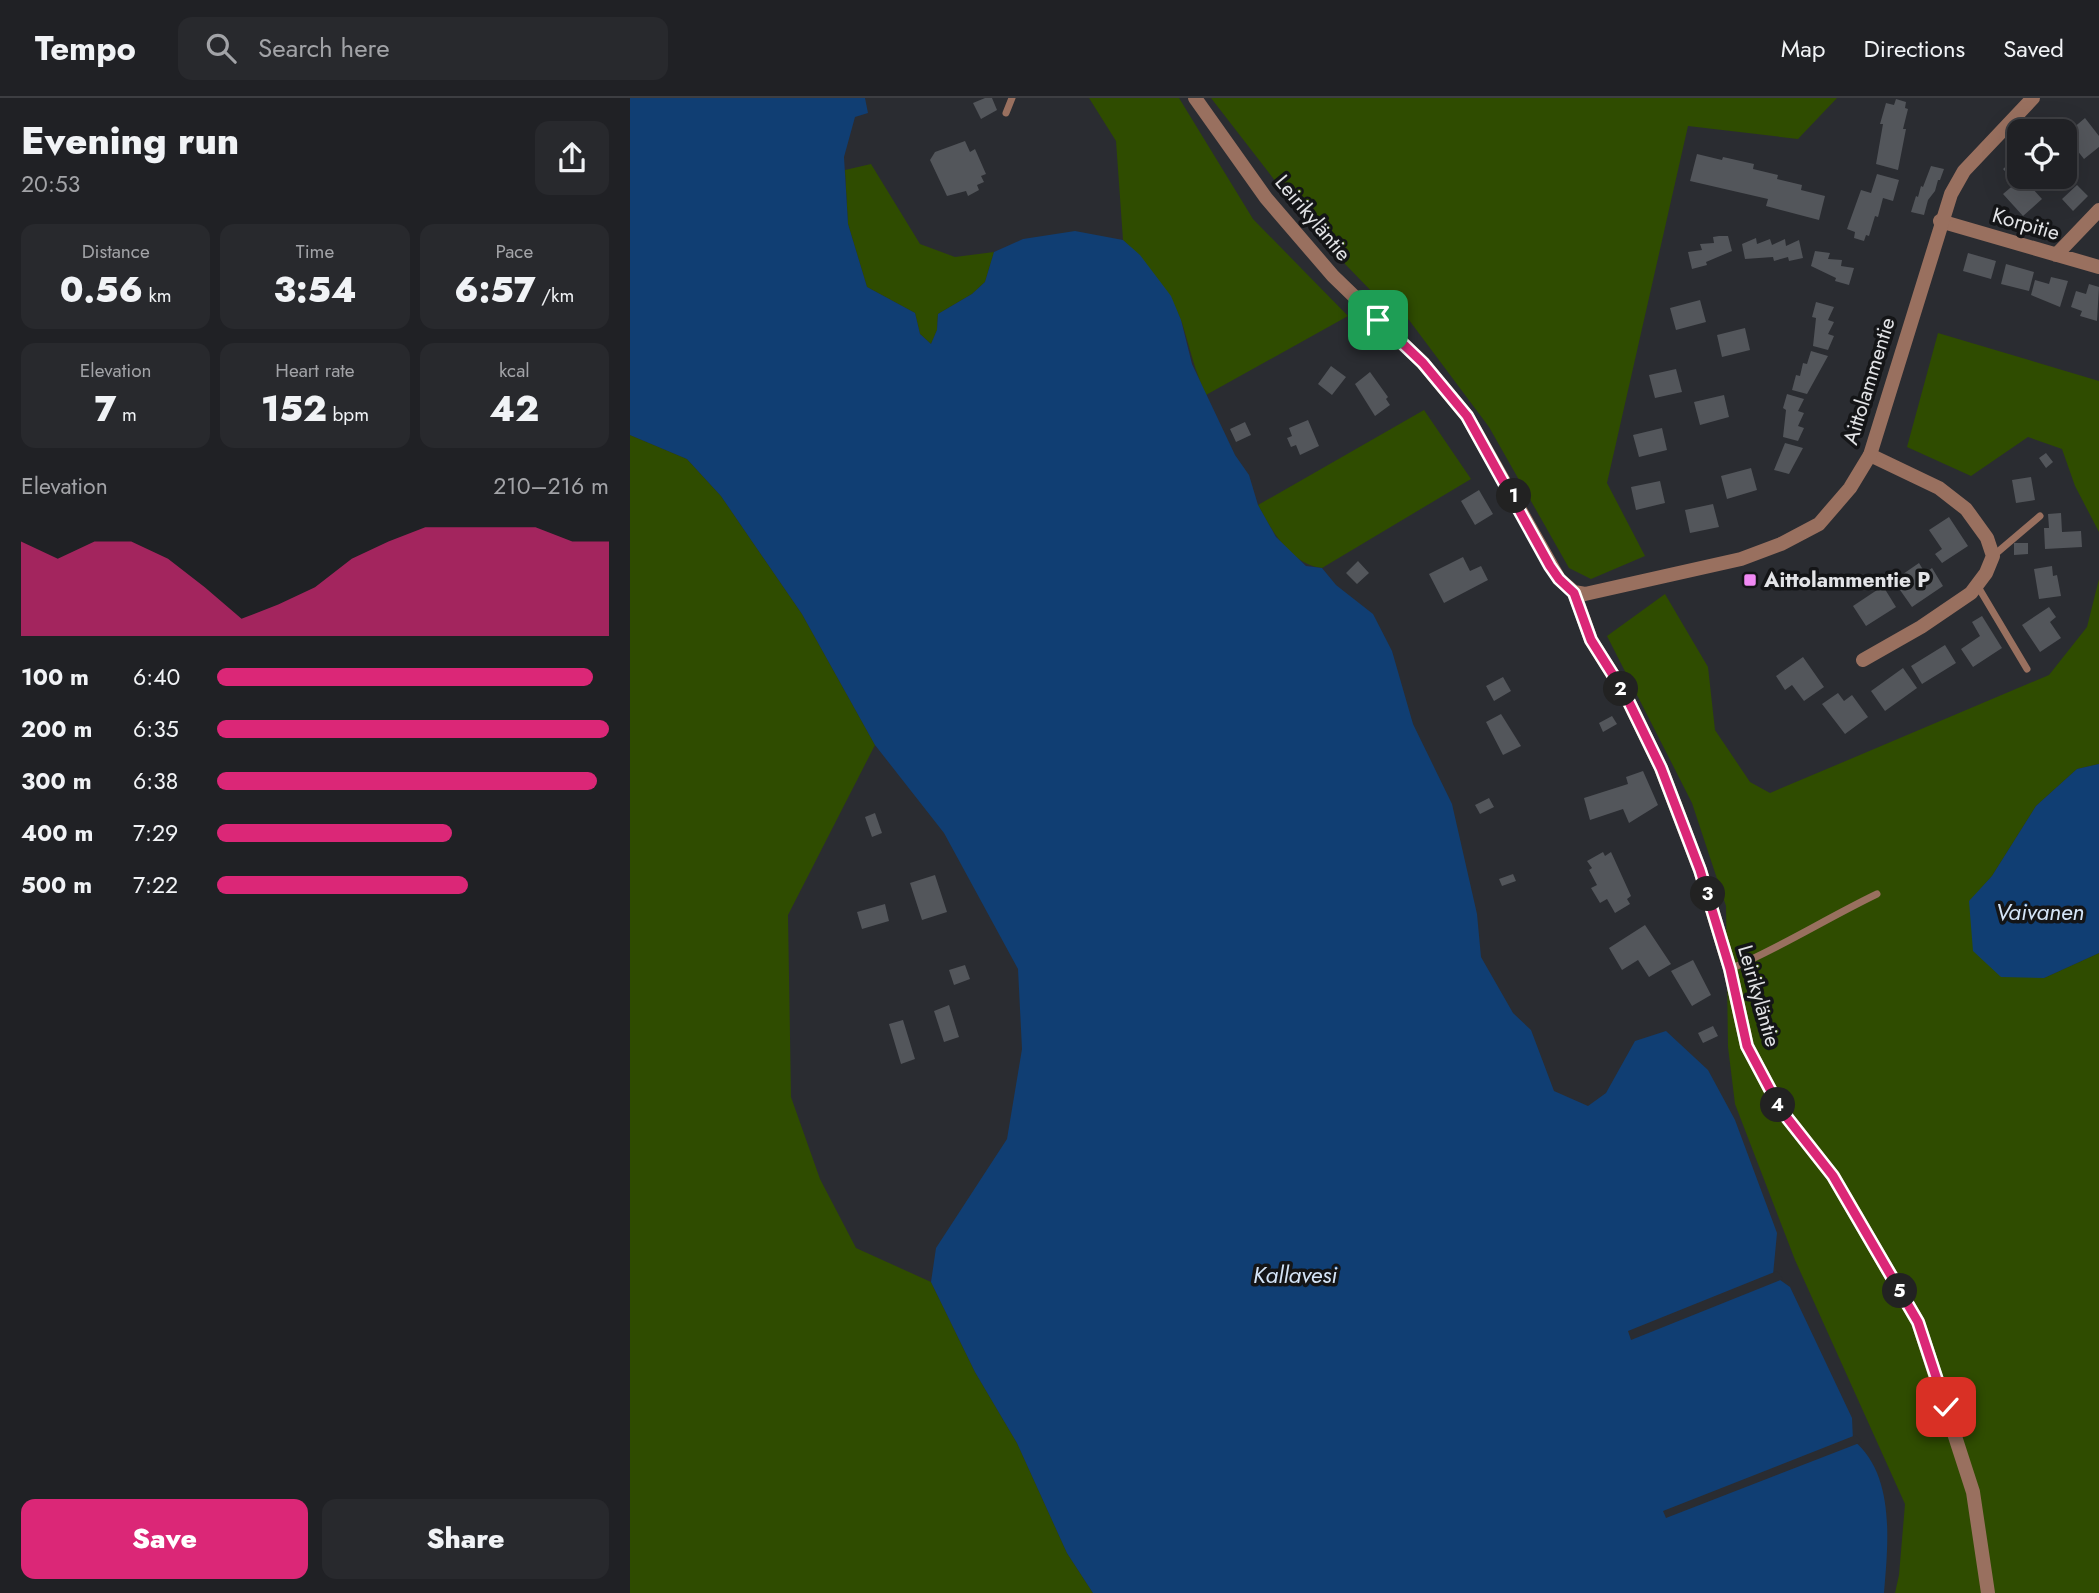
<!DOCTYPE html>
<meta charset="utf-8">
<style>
:root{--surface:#202125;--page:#28292d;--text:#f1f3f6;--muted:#a2a3a7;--line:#3d3e42;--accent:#db2777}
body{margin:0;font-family:Jost,sans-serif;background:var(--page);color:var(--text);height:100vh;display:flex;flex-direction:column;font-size:26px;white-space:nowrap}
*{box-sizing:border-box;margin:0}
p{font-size:23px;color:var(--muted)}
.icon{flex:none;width:38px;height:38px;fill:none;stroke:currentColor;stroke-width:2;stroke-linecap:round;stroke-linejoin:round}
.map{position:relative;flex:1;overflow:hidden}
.details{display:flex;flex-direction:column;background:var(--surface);width:630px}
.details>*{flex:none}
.buttons{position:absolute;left:1377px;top:21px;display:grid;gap:14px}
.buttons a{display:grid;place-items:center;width:70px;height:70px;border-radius:14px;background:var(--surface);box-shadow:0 7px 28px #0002,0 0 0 2px var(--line);font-size:35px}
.pin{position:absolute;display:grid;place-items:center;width:60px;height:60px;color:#fff;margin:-30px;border-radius:14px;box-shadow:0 4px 10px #0006}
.km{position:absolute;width:35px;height:35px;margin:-18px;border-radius:50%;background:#222;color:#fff;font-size:19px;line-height:35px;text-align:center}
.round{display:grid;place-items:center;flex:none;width:74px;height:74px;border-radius:14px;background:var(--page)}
.headline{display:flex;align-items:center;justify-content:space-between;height:119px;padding:0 21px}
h1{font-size:38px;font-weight:800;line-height:52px}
.stats{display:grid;grid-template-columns:repeat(3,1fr);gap:10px;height:119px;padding:7px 21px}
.stats div{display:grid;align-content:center;border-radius:14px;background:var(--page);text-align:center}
.stats b{font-size:35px;font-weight:800}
.stats small{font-size:19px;font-weight:400}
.stats p{font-size:19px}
.chart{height:196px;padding:14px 21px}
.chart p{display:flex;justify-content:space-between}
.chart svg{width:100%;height:126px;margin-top:7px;fill:var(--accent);opacity:.7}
.cta{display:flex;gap:14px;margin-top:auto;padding:14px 21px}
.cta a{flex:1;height:80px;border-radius:14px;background:var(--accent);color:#fff;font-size:28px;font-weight:800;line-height:80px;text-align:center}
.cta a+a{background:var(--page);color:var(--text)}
ul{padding:0 21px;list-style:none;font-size:23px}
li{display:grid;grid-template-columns:112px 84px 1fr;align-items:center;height:52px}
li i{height:18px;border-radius:9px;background:var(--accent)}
header{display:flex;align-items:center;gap:42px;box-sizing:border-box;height:98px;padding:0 35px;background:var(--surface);border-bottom:2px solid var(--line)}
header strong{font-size:33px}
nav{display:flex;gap:38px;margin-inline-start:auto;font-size:24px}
.search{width:490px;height:63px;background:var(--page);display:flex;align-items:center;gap:18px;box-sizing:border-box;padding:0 24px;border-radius:14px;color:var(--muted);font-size:26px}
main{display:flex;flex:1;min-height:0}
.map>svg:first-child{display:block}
.green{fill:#2f4c00}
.water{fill:#103e73}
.pier{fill:#2a2c31}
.building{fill:#53565b}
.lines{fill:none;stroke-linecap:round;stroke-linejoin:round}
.service{stroke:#99705f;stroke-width:7}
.minor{stroke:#99705f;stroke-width:14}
.tertiary{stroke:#99705f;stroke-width:14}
.route-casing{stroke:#fff;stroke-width:14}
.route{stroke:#db2777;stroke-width:9}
.poi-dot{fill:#f18af4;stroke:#141517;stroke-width:2.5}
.labels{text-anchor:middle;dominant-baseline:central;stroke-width:7;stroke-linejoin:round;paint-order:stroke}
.street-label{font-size:21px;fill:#e3e4e7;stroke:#141517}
.poi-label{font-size:21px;font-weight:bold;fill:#e3e4e7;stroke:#141517;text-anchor:start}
.water-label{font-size:23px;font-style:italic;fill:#d5e5f8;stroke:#141517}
</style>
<header>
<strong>Tempo</strong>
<div class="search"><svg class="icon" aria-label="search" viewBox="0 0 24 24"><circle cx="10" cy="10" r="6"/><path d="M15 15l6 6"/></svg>Search here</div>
<nav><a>Map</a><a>Directions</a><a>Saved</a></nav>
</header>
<main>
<section class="details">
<div class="headline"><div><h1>Evening run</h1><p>20:53</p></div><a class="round"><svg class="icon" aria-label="share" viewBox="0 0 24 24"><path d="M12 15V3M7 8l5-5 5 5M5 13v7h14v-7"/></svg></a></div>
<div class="stats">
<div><p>Distance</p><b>0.56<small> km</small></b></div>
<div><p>Time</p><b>3:54</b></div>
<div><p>Pace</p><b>6:57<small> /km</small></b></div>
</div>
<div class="stats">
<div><p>Elevation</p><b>7<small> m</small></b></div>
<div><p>Heart rate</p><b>152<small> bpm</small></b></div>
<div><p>kcal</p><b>42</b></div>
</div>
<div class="chart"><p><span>Elevation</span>210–216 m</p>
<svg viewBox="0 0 160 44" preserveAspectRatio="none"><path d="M0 44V11L10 17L20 11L30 11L40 17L50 27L60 38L70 33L80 27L90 17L100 11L110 6L120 6L130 6L140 6L150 11L160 11V44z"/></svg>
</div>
<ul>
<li><b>100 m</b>6:40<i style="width:96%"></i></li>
<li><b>200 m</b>6:35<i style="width:100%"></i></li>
<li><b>300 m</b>6:38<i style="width:97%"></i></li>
<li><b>400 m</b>7:29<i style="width:60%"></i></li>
<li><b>500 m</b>7:22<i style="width:64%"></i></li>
</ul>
<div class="cta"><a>Save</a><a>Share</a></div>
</section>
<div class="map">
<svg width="1469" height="1495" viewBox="0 0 1469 1495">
<rect width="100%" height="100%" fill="#2a2c31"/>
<!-- green -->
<path class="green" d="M 459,0 L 549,0 L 623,121 L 718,218 L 576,297 C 564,271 560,250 552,225 C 544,201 511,159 493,142 L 486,43 Z
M 581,0 L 1207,0 L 1168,41 L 1058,28 L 977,385 L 1015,458 L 961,481 L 939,470 L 859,329 L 779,222 L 746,198 L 687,137 Z
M 241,66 L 290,146 L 325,159 L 364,154 L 355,184 L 342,196 L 308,216 L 307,232 L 301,246 L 290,236 L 285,215 L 237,189 L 218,126 L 215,72 Z
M 1308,235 L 1469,283 L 1469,434 L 1445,388 L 1432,351 L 1398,339 L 1341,378 L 1277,349 Z
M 794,312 L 841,381 L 692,470 C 660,466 642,433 628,407 Z
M 0,337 L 57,361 L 91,398 L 172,516 L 245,647 L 158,817 L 161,999 L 190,1081 L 226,1150 L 301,1184 L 345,1274 L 387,1345 L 437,1455 L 463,1495 L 0,1495 Z
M 1469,481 L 1469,666 L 1447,671 L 1406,708 L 1362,778 L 1339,804 L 1414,880 L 1469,855 L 1469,1495 L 1265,1495 L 1269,1477 L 1275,1406 L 1165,1162 L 1105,1006 L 1098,949 L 1096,808 L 1062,705 L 977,538 L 1035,496 L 1078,569 L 1085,632 L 1120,684 L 1140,695 L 1419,577 L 1457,529 Z"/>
<!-- water -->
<path class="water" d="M 0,0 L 235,0 L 238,15 L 225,19 L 214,59 L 218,126 L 237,189 L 285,215 L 290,236 L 301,246 L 307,232 L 308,216 L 342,196 L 355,184 L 364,154 L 393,141 L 445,133 L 493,142 L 510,157 L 541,198 L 551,222 L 562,266 L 605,357 L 619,377 L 628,407 L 646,439 L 676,468 L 692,470 L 706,487 L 743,516 L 762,553 L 783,626 L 822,706 L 847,816 L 851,859 L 883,915 L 901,932 L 924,993 L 958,1008 L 976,995 L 1005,943 L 1036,933 L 1078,972 L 1105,1022 L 1147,1135 L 1143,1177 L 1160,1189 L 1222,1320 L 1223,1342 C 1266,1377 1258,1446 1254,1495 L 463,1495 L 437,1455 L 387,1345 L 345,1274 L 301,1184 L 306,1150 L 377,1041 L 392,951 L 388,871 L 314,735 L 245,647 L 172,516 L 91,398 L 57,361 L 0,337 Z
M 1469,666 L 1469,855 L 1414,880 L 1371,879 L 1343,853 L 1339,803 L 1362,778 L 1406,708 L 1447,671 Z"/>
<!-- pier -->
<path class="pier" d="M 1147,1173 L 1153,1181 L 1001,1242 L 998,1233 Z
M 1226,1337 L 1232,1344 L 1036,1420 L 1033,1413 Z"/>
<!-- building -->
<path class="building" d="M 355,0 L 362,0 L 367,12 L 351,21 L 343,5 Z
M 1266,1 L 1276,4 L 1275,10 L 1278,11 L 1273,31 L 1276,31 L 1268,72 L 1246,66 L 1253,26 L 1250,26 L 1256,5 L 1264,7 Z
M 1455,20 L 1469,38 L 1469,49 L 1454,61 L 1435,37 Z
M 335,43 L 340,54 L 345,51 L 356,76 L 351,78 L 354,84 L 347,87 L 349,92 L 338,98 L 336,93 L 317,98 L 300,62 L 305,54 Z
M 1435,53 L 1444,63 L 1437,70 L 1440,73 L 1435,78 Z
M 1067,56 L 1092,62 L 1093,59 L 1124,66 L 1123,71 L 1148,77 L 1147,81 L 1172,87 L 1171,92 L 1195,98 L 1189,122 L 1136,108 L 1138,101 L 1060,83 Z
M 1383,62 L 1390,69 L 1390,79 L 1399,79 L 1405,86 L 1401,89 L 1412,101 L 1393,118 L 1373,96 L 1386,85 L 1373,71 Z
M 1301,68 L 1314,71 L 1310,82 L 1308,82 L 1305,93 L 1298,102 L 1294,117 L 1281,114 L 1286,98 L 1288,99 L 1291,88 L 1293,89 Z
M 1247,76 L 1269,82 L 1263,103 L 1253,100 L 1248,119 L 1245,118 L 1239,138 L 1236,137 L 1234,143 L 1224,140 L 1225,134 L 1217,131 L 1231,92 L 1241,95 Z
M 1408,79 L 1434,79 L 1421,92 Z
M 1447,87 L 1458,98 L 1443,113 L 1432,101 Z
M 1089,138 L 1098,138 L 1102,153 L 1076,164 L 1077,167 L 1062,171 L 1058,154 L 1072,152 L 1070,146 L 1084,145 L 1083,139 Z
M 1126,140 L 1127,146 L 1140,141 L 1142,147 L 1155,141 L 1156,148 L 1169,142 L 1173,160 L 1159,163 L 1158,159 L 1144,163 L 1143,159 L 1115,161 L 1112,146 Z
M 1185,153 L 1200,155 L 1198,161 L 1212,162 L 1211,168 L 1224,170 L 1219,187 L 1205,183 L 1206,180 L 1181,168 Z
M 1338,155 L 1366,163 L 1361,181 L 1333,173 Z
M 1376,166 L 1404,174 L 1399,193 L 1371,186 Z
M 1421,179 L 1438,183 L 1430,209 L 1401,197 L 1405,182 L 1419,186 Z
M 1459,186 L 1469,189 L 1467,223 L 1450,218 L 1452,213 L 1441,209 L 1446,193 L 1456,196 Z
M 1070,202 L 1076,224 L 1046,232 L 1040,210 Z
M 1186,204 L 1204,209 L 1198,222 L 1204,224 L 1198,236 L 1204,238 L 1198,252 L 1183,248 L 1186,220 L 1182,219 Z
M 1115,230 L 1120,252 L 1092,259 L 1087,237 Z
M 1181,253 L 1198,258 L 1177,296 L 1162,292 L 1166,277 L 1170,278 L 1173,265 L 1177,266 Z
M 701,268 L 716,279 L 702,297 L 688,286 Z
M 1046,271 L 1052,294 L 1025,300 L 1019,277 Z
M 740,274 L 758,299 L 756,301 L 760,307 L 745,318 L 725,286 Z
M 1157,296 L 1174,301 L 1168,313 L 1174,315 L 1168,328 L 1174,330 L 1168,343 L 1153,339 L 1156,312 L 1153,310 Z
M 1094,297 L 1099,319 L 1070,327 L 1064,304 Z
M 1224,319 L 1234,322 L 1229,336 L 1220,333 Z
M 678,322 L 689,348 L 670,357 L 666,347 L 661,349 L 657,340 L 662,338 L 659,330 Z
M 615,324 L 621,337 L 606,344 L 600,331 Z
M 1032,330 L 1037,352 L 1009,359 L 1003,337 Z
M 1155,345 L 1173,350 L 1159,376 L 1144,372 Z
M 1416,355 L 1423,364 L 1416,370 L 1409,360 Z
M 1121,370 L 1127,392 L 1097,401 L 1091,378 Z
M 1401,379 L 1405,402 L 1386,405 L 1382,382 Z
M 1030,383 L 1035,405 L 1006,412 L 1001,389 Z
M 849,392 L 863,416 L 845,427 L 831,403 Z
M 1083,406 L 1089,429 L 1060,435 L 1055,412 Z
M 1431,415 L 1432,434 L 1451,433 L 1452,449 L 1415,451 L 1414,430 L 1419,430 L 1418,416 Z
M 1319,419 L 1338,448 L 1312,465 L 1305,456 L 1312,451 L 1299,432 Z
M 1384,445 L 1398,445 L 1398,456 L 1384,457 Z
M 833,459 L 840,473 L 851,468 L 858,482 L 814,505 L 799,476 Z
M 728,463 L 739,475 L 727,486 L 716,475 Z
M 1289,465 L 1295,475 L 1302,470 L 1313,488 L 1282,509 L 1270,492 L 1279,486 L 1273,476 Z
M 1422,468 L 1423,478 L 1427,477 L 1431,498 L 1409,501 L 1404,471 Z
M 1253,488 L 1266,509 L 1236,528 L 1223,508 Z
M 1419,509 L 1426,519 L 1420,524 L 1431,540 L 1410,554 L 1392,527 Z
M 1352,518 L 1372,550 L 1343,569 L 1331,551 L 1350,538 L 1342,524 Z
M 1315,547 L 1326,565 L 1292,586 L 1281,568 Z
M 1173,559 L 1194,589 L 1174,603 L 1162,587 L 1155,592 L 1146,578 Z
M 1273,570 L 1287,590 L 1255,613 L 1241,593 Z
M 873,579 L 881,593 L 864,603 L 856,588 Z
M 1208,595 L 1214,603 L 1222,597 L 1238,619 L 1215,636 L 1192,606 Z
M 871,616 L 891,648 L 873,657 L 856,624 Z
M 982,618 L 987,626 L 973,634 L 969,625 Z
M 1013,673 L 1028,707 L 999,725 L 993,711 L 960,722 L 954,700 L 998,686 L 996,679 Z
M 859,700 L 864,709 L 850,716 L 845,707 Z
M 245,715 L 252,735 L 242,739 L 235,719 Z
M 973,754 L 975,758 L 981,754 L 1001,798 L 997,801 L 1000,806 L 985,815 L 977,801 L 970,805 L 961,790 L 967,787 L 959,772 L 962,770 L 957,763 Z
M 883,776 L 886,783 L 872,788 L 869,781 Z
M 305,777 L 317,814 L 292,822 L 280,785 Z
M 255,806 L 259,823 L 232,831 L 227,814 Z
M 1015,827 L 1041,866 L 1019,879 L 1008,862 L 992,872 L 979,850 Z
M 1063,862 L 1081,897 L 1062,908 L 1041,873 Z
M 335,867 L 340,881 L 324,887 L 319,872 Z
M 319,907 L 329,939 L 314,944 L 304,913 Z
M 273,922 L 285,961 L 271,966 L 259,926 Z
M 1083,928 L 1088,938 L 1073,945 L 1068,935 Z"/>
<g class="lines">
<!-- service -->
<path class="service" d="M 376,15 L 382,0
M 1363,458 L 1410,418
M 1347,487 L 1397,571
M 1100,871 C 1150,850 1197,820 1247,796"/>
<!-- minor -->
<path class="minor" d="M 1310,123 L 1469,169
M 1426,157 L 1469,112
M 944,494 L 961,542 L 995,596 L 1031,670 L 1070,772 L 1100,871 L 1117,948 L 1151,1012 L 1203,1078 L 1288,1224 L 1343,1394 L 1358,1495
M 1233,562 L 1291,529 L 1341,495 L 1356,475 L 1363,458 L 1357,440 L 1336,411 L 1309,390 L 1240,357"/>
<!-- tertiary -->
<path class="tertiary" d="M 565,0 L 636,100 L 703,178 L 793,265 L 837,318 L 929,481 L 944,494 L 955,496 L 1111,461 L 1151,446 L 1189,426 L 1220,390 L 1240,357 L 1321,96 L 1334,73 L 1403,0"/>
</g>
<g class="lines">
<defs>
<path id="route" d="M 748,222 L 793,265 L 837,318 L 920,468 L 929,481 L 944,495 L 961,542 L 995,596 L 1031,670 L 1070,772 L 1100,871 L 1117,948 L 1151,1012 L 1203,1078 L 1288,1224 L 1316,1309"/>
</defs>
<!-- route casing -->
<use href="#route" class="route-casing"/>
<!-- route -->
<use href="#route" class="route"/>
</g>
<!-- markers -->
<rect class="poi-dot" x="1113" y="475" width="14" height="14" rx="3.5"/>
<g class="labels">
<!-- street labels -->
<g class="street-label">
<text transform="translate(683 120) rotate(50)">Leirikyläntie</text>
<text transform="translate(1396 126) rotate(16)">Korpitie</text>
<text transform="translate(1239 283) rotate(-73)">Aittolammentie</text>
<text transform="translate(1129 898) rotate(74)">Leirikyläntie</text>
</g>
<!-- poi labels -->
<g class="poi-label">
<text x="1134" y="482">Aittolammentie P</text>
</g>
<!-- water labels -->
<g class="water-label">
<text x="1410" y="814">Vaivanen</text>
<text x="665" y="1177">Kallavesi</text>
</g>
</g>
</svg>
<div class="buttons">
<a><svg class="icon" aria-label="locate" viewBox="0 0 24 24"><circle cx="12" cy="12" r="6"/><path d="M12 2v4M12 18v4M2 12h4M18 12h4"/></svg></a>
</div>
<div class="pin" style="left:748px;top:222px;background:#1e9e55"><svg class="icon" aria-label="arrive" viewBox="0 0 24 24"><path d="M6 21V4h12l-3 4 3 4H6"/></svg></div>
<div class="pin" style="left:1316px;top:1309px;background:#d93025"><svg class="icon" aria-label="check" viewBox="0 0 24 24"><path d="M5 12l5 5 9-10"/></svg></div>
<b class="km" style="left:884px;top:398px">1</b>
<b class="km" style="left:991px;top:591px">2</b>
<b class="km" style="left:1078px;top:796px">3</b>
<b class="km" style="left:1148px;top:1007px">4</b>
<b class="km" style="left:1270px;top:1193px">5</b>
</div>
</main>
